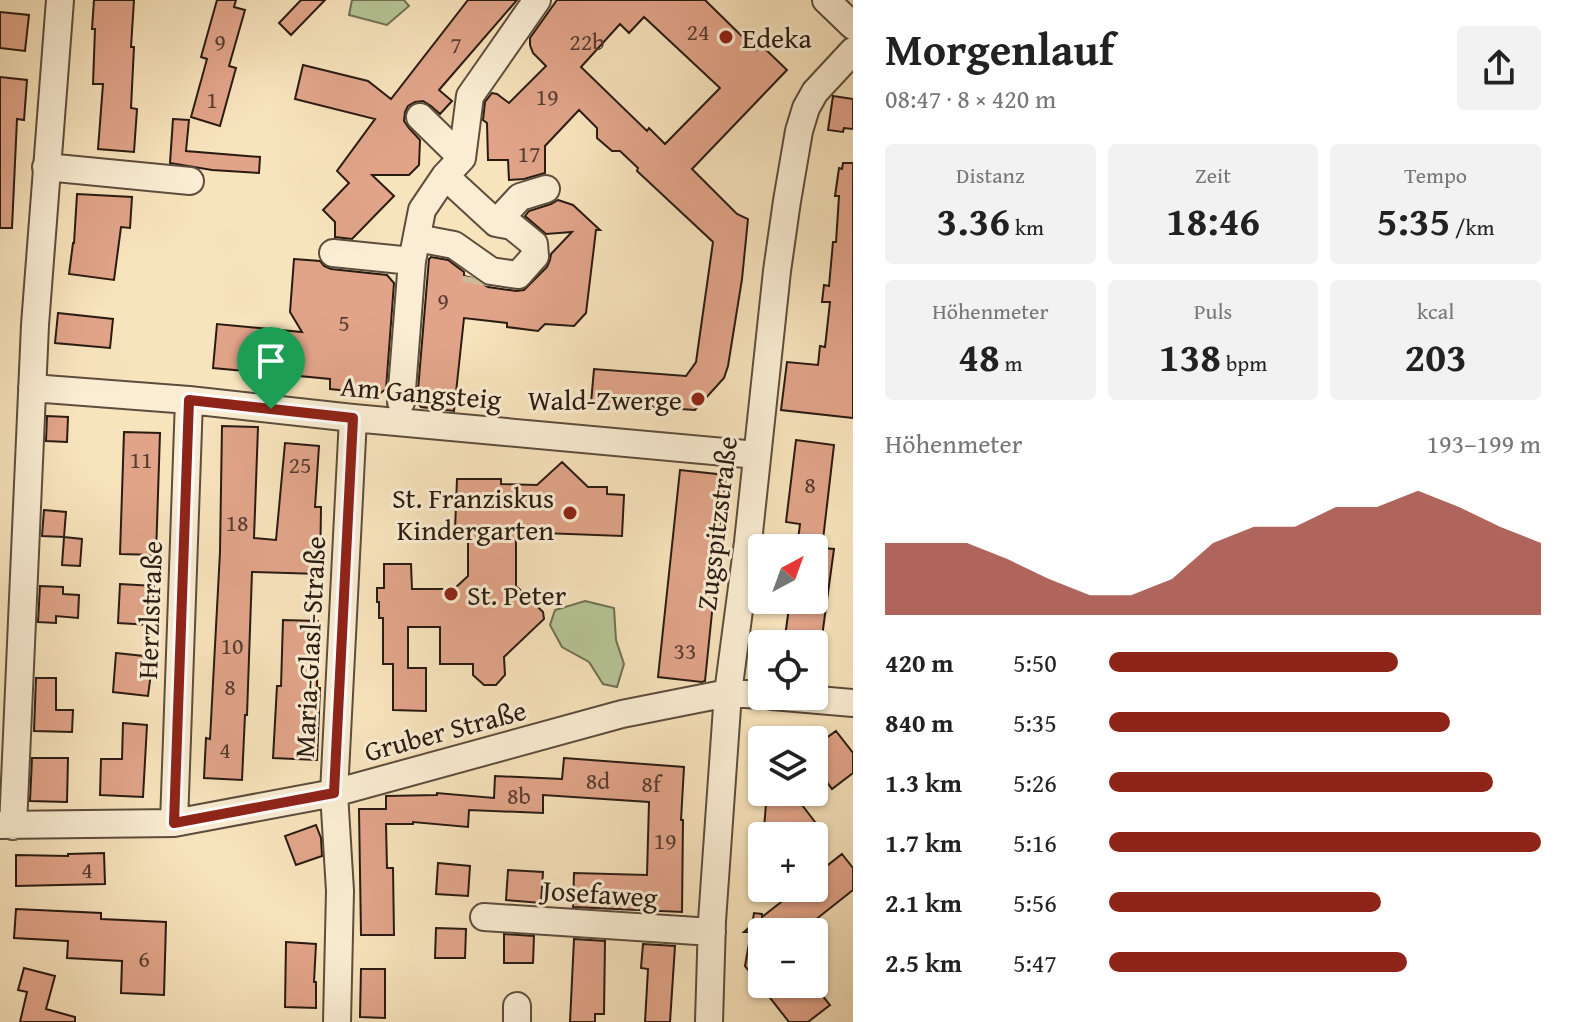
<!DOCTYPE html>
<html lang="de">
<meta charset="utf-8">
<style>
:root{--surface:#fff;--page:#f2f2f2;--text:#222;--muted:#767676;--accent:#8f2418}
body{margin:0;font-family:"Gentium Book Plus",serif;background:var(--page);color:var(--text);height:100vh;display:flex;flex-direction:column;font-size:30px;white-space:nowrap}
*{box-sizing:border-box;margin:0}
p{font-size:26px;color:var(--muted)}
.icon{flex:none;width:44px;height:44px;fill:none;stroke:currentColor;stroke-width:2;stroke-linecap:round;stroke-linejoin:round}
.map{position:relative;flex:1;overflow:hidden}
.panel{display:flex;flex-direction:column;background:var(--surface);width:720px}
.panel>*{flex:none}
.needle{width:52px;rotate:41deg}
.controls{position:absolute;left:748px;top:534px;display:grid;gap:16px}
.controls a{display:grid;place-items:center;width:80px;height:80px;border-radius:8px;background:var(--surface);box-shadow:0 2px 6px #0004;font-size:40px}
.pin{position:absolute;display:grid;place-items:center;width:68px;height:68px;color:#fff;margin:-82px -34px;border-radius:50% 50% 50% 0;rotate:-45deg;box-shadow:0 0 8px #0007}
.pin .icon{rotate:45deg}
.round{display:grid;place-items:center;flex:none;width:84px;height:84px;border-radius:8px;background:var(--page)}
.head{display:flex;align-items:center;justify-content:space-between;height:136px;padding:0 32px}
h1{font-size:44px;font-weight:700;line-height:60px}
.figures{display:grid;grid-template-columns:repeat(3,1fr);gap:12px;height:136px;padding:8px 32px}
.figures div{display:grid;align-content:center;border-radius:8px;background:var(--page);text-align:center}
.figures b{font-size:40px;font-weight:700}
.figures small{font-size:22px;font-weight:400}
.figures p{font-size:22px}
.chart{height:224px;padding:16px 32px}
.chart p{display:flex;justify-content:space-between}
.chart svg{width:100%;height:144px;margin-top:8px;fill:var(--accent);opacity:.7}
ul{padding:0 32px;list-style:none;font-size:26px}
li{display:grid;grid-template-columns:128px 96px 1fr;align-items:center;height:60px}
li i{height:20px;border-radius:10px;background:var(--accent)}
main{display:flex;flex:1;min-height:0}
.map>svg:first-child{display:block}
.green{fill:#b6c596;stroke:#707054;stroke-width:2}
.building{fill:#e1a489;stroke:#2a1b12;stroke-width:2;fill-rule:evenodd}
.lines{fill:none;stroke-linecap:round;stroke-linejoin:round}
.minor-tunnel{stroke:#cebb9a;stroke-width:26;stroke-dasharray:26 13;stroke-linecap:butt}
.minor-casing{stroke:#5d4d3c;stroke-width:30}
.minor{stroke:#faedd3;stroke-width:26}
.route-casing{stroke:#fff;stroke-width:16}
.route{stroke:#8f2418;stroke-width:10}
.poi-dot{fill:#8f2418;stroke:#faedd3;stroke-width:3}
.labels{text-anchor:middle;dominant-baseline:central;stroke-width:6;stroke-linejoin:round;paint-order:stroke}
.number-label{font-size:24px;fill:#583d30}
.poi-label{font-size:28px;fill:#2a1b12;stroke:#faedd3;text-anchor:start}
.street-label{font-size:28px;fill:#2a1b12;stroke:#faedd3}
</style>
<main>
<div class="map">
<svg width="853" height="1022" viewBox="0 0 853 1022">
<rect width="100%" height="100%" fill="#f7e3bc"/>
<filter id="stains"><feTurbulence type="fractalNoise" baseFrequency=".0025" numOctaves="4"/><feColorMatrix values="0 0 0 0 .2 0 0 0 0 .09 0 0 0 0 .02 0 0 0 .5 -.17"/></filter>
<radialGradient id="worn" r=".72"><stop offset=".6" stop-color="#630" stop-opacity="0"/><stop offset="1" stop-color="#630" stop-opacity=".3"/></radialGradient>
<!-- green -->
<path class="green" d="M 352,0 L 404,0 L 409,6 L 387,25 L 349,15 Z
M 585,601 L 614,608 L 616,640 L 624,664 L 617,687 L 603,684 L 589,662 L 562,647 L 550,625 L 555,610 Z"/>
<!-- building -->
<path class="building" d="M 94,0 L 134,0 L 131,47 L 134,47 L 131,108 L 137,109 L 134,152 L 98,149 L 103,84 L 93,84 L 95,29 L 92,29 Z
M 217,0 L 236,0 L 234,7 L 245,10 L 229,66 L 236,68 L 220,126 L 191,117 L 207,59 L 201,57 Z
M 301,0 L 325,0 L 291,35 L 279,23 Z
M 468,0 L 517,0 L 439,90 L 452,101 L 440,114 L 431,106 L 423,101 L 415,102 L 408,106 L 405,112 L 404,121 L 409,128 L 420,140 L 419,165 L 409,175 L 372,175 L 394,196 L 352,239 L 335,237 L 335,222 L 323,210 L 349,183 L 337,171 L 375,119 L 295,99 L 303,65 L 368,81 L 391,99 Z
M 557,0 L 705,0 L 756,50 L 761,45 L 787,70 L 692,169 L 737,214 L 748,219 L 742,279 L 728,366 L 724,378 L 695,410 L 591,403 L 594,369 L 686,376 L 696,362 L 713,242 L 637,171 L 638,168 L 620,151 L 612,151 L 597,138 L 597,128 L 579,110 L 545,146 L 545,173 L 524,179 L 509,180 L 508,160 L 488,160 L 487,123 L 483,120 L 485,102 L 492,93 L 497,94 L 509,103 L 546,66 L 533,53 L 530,45 L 530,38 ZM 644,17 L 720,88 L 665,144 L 649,128 L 647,131 L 581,67 L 620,24 L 629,33 Z
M 0,12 L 29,15 L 25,51 L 0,48 Z
M 0,77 L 27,80 L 24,120 L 17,119 L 12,228 L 0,228 Z
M 833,96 L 853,99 L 853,129 L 844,128 L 843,132 L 828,130 Z
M 173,119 L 189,120 L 186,151 L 260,157 L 259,173 L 212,170 L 170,163 Z
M 843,163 L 853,163 L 853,418 L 781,410 L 787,362 L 818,365 L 820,346 L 825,347 L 830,302 L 822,302 L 824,285 L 829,286 L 833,242 L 836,242 L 839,196 L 835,196 L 839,168 L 842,169 Z
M 77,194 L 132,197 L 130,228 L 121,227 L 114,280 L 69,274 L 73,243 L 74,243 Z
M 558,200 L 573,205 L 600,230 L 596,230 L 586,313 L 574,326 L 545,324 L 538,331 L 507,327 L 507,323 L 464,318 L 454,411 L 421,407 L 417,402 L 429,259 L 431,257 L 448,260 L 464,272 L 464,276 L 472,278 L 488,287 L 516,291 L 524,290 L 547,267 L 550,260 L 551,254 L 572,232 L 546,234 L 525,216 L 529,211 L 551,204 Z
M 294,259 L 320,261 L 324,266 L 331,269 L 387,275 L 394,283 L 386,389 L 379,394 L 330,389 L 330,379 L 213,368 L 217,324 L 302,332 L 290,312 Z
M 58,313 L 113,319 L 110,348 L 55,343 Z
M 47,416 L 68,417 L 67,442 L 46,441 Z
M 222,426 L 258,427 L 254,538 L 276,540 L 285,443 L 319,446 L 315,507 L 321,507 L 320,574 L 252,572 L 247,715 L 245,715 L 242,780 L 204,778 L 206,738 L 210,739 L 220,552 Z
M 124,432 L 160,433 L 156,555 L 120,554 Z
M 796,440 L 834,445 L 822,548 L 834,549 L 821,644 L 784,644 L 790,600 L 814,600 L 814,548 L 797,548 L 800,524 L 786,522 Z
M 562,462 L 588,487 L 607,487 L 607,494 L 624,495 L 622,536 L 516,532 L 516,586 L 543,612 L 544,619 L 504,657 L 505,675 L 496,685 L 484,685 L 473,675 L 473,664 L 440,664 L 440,627 L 408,627 L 408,668 L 426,668 L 426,711 L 393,710 L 393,664 L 383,664 L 383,618 L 379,618 L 379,602 L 377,602 L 377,588 L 384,588 L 384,564 L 411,564 L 412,589 L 454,589 L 468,576 L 468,530 L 455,530 L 457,479 L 501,479 L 501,484 L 537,485 Z
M 680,470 L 726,475 L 705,681 L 702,682 L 658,677 Z
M 44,510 L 66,512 L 64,537 L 42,536 Z
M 64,537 L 82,539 L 80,566 L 62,565 Z
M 120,584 L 154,586 L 151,625 L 118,623 Z
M 40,586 L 63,587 L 63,594 L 79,595 L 78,618 L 56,616 L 56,623 L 38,622 Z
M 283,620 L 318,621 L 317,688 L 320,688 L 317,760 L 273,758 L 277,686 L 281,686 Z
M 116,653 L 153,657 L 148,696 L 113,692 Z
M 36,678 L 56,678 L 56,710 L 73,710 L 72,732 L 34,731 Z
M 123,723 L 147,725 L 143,797 L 100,795 L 101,759 L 122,759 Z
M 836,731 L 853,753 L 853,773 L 832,789 L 826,781 L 814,790 L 814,747 Z
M 32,758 L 68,758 L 67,802 L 30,801 Z
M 564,758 L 684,767 L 681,820 L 683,820 L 682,912 L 573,907 L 574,873 L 647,875 L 649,802 L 543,795 L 543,813 L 469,810 L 468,827 L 413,822 L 413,824 L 386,824 L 387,868 L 393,868 L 394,935 L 361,935 L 359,809 L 386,809 L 386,796 L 437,795 L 437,793 L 494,798 L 495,776 L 562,779 Z
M 767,792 L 811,792 L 799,801 L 815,822 L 797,836 L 770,836 L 764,828 Z
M 316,825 L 321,838 L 322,856 L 296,865 L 285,836 Z
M 104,853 L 105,884 L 16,886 L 16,855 L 68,856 L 68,854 Z
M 842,854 L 853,868 L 853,890 L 800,932 L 762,932 L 762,984 L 813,984 L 830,1005 L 808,1022 L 789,1022 L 745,966 L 751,932 L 744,932 L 752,925 L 754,913 L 762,914 L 762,917 L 799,888 L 814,888 L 814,876 Z
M 438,863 L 470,866 L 468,896 L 436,894 Z
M 508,870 L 543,872 L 541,903 L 506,900 Z
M 16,909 L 101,913 L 101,919 L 166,922 L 164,995 L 121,993 L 122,961 L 67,958 L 68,941 L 14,938 Z
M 436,928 L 466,929 L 465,958 L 435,958 Z
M 504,934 L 534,936 L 533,963 L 504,963 Z
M 574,939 L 605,941 L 604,1014 L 595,1014 L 595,1022 L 570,1022 Z
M 286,942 L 316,944 L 314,982 L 316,982 L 316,1008 L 285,1007 Z
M 643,944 L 675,946 L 670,1022 L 645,1022 L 648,969 L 641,968 Z
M 24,968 L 55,976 L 46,1009 L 75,1017 L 75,1022 L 20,1022 L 27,992 L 18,990 Z
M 361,969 L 385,969 L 385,1018 L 360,1017 Z"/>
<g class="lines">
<!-- minor-tunnel -->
<path class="minor-tunnel" d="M 475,284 L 476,278"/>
<defs>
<path id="minor" d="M 826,0 L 853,26
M 420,117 L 462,158
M 46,167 L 190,181
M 445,176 L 496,223 L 520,197 L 546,189
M 417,238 L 454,245 L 491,271 L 518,275 L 535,256 L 534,244 L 512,226 L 496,223
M 333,253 L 412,261
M 32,388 L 189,400 L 353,418 L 757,455
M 401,402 L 412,261 L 422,210 L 445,176 L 462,158 L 470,96 L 537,0
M 772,696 L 853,703
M 174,823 L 189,400
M 0,825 L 174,823 L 334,793 L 622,714 L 728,693 L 762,695
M 13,826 L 35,325 L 60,0
M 484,917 L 712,932
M 337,1022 L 340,891 L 334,793 L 353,418
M 517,1022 L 517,1006
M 709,1022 L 712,921 L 728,693 L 748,542 L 777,271 L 787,201 L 799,131 L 806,108 L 815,92 L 853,51"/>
</defs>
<!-- minor casing -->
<use href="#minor" class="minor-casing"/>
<!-- minor -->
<use href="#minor" class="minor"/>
</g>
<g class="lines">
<defs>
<path id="route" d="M 189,400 L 353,418 L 334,793 L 174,823 Z"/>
</defs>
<!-- route casing -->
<use href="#route" class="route-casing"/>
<!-- route -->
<use href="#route" class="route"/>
</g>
<!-- markers -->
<g class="poi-dot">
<circle cx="726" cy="37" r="8"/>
<circle cx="698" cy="399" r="8"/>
<circle cx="570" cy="513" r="8"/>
<circle cx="451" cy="594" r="8"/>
</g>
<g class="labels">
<!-- number labels -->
<g class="number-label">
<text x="698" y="31">24</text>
<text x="220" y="41">9</text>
<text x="587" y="41">22b</text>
<text x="456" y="44">7</text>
<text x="547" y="96">19</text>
<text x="212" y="99">1</text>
<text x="529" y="153">17</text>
<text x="443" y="300">9</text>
<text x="344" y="322">5</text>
<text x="141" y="459">11</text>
<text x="300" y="464">25</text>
<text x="810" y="484">8</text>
<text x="237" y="522">18</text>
<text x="232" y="645">10</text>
<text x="685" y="650">33</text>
<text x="230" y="686">8</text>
<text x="225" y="749">4</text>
<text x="598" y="780">8d</text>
<text x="651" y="783">8f</text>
<text x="519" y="795">8b</text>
<text x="665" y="840">19</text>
<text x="87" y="869">4</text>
<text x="144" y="958">6</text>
</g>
<!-- poi labels -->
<g class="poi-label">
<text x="742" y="37">Edeka</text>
<text x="682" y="399" text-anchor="end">Wald-Zwerge</text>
<text x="554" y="497" text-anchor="end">St. Franziskus<tspan x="554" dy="32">Kindergarten</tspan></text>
<text x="467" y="594">St. Peter</text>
</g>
<!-- street labels -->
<g class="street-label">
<text transform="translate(421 392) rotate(5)">Am Gangsteig</text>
<text transform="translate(716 523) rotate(-83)">Zugspitzstraße</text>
<text transform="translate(149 610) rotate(-88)">Herzlstraße</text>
<text transform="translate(309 647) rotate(-87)">Maria-Glasl-Straße</text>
<text transform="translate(445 730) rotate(-15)">Gruber Straße</text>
<text transform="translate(600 893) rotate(4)">Josefaweg</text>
</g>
</g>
<rect width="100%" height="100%" filter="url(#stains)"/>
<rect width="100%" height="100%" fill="url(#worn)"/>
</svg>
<div class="controls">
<a><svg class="needle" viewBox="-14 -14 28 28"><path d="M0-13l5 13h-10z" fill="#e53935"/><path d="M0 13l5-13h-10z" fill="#767676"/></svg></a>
<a><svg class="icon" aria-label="locate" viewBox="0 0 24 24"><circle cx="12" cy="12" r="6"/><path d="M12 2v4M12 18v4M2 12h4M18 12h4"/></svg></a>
<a><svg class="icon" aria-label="layers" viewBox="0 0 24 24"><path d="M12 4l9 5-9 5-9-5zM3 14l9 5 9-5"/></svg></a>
<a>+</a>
<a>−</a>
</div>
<div class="pin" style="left:271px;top:409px;background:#1e9e55"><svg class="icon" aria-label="arrive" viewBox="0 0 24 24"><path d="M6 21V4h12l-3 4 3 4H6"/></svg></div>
</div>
<section class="panel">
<div class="head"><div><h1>Morgenlauf</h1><p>08:47 · 8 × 420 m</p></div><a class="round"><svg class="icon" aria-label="share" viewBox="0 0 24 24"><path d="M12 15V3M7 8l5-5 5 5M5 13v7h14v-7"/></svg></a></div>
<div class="figures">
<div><p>Distanz</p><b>3.36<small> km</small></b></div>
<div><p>Zeit</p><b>18:46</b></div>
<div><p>Tempo</p><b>5:35<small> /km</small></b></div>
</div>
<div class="figures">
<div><p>Höhenmeter</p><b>48<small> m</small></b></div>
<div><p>Puls</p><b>138<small> bpm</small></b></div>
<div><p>kcal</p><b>203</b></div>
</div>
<div class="chart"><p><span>Höhenmeter</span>193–199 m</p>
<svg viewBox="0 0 160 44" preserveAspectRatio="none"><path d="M0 44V22L10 22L20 22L30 27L40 33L50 38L60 38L70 33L80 22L90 17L100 17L110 11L120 11L130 6L140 11L150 17L160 22V44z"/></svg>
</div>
<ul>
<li><b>420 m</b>5:50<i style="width:67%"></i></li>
<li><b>840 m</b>5:35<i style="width:79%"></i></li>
<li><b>1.3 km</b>5:26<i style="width:89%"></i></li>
<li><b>1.7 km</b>5:16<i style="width:100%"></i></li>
<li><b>2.1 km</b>5:56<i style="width:63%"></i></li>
<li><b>2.5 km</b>5:47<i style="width:69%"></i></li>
</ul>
</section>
</main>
